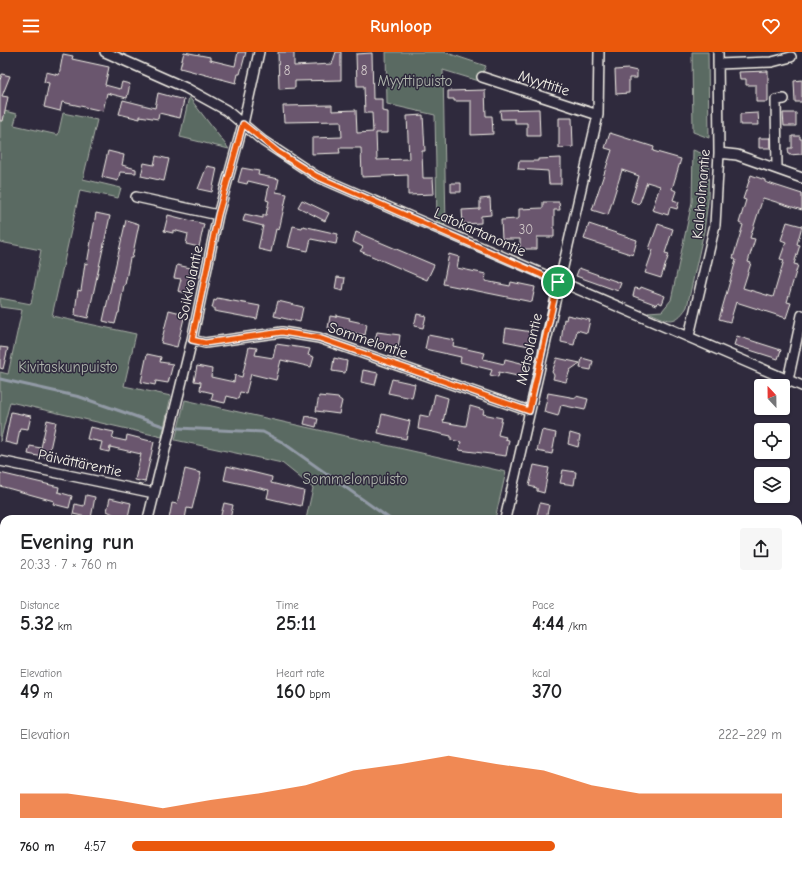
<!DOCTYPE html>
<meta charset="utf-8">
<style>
:root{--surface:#fff;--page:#f6f6f6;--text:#202124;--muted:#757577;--accent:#ea580c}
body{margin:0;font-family:"Comic Neue",sans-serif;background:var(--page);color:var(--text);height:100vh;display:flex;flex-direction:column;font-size:15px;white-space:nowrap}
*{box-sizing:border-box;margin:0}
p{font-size:13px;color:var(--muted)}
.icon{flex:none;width:22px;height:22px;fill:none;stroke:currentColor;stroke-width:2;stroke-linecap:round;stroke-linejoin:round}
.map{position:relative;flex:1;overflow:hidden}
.drawer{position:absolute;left:0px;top:463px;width:802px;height:354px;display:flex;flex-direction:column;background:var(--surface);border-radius:12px 12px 0 0;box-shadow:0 1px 3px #0004}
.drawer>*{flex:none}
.needle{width:26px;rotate:338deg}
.tools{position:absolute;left:754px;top:327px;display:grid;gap:8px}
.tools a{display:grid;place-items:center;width:36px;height:36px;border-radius:4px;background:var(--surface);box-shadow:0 1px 3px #0004;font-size:20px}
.pin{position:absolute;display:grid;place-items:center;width:34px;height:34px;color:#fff;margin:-17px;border:2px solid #fff;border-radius:50%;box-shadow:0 1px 4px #0007}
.round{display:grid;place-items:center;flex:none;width:42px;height:42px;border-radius:4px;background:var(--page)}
.overview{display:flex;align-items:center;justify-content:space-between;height:68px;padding:0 20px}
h1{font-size:22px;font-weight:600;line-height:30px}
.figures{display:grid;grid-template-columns:repeat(3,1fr);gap:6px;height:68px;padding:4px 20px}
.figures div{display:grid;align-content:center}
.figures b{font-size:20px;font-weight:600}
.figures small{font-size:11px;font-weight:400}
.figures p{font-size:11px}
.chart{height:112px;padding:8px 20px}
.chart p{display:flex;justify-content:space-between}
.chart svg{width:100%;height:72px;margin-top:4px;fill:var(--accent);opacity:.7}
ul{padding:0 20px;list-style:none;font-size:13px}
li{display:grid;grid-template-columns:64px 48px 1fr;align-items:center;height:30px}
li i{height:10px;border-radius:5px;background:var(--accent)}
header{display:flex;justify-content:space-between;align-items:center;height:52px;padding:0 20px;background:var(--accent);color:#fff;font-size:18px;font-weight:600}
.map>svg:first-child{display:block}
.green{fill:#5a6b62;stroke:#a7aea5}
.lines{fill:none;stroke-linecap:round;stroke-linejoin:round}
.stream{stroke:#929aa6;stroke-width:3}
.building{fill:#6a566e;stroke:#f4f1e8}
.minor-casing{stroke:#f4f1e8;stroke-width:12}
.minor{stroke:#2f2a3d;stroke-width:9}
.rail-casing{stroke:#f4f1e8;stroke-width:4.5}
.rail{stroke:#2f2a3d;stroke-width:3;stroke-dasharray:9;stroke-linecap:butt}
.route-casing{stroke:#fff;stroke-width:8}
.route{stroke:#ea580c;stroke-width:5}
.labels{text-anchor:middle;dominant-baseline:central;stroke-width:3;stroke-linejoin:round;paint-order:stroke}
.number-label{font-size:13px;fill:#d2caca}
.park-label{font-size:15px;fill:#afb5ac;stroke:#2f2a3d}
.street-label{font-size:15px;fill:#f4f1e8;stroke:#2f2a3d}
</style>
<header><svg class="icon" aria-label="menu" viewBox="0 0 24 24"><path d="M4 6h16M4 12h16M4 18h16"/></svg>Runloop<svg class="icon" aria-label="heart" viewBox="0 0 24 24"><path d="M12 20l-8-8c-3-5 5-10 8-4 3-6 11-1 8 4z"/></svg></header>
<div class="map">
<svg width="802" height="817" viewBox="0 0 802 817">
<rect width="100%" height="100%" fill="#2f2a3d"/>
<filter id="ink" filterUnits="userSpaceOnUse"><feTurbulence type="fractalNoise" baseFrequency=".025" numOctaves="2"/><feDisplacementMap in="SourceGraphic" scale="8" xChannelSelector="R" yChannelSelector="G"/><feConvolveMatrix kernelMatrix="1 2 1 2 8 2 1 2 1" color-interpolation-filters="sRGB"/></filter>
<g filter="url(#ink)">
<!-- green -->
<path class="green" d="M 386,0 L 444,0 L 486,14 L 479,29 L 443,18 L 446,173 L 437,170 L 435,63 L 387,52 Z
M 692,0 L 708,0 L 709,86 L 693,80 Z
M 189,45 L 229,97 L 180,85 Z
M 0,58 L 17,62 L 14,73 L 58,83 L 63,61 L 97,68 L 83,127 L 121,136 L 118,146 L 80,138 L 52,264 L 136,282 L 124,334 L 171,344 L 162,385 L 10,350 L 0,390 L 0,320 L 8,322 L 22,258 L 0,255 L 0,246 L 31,252 L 41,198 L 0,190 Z
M 693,98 L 709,104 L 708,150 L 704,179 L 687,255 C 674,275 667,268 648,260 L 662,259 L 671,248 L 692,150 Z
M 185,348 L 506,420 L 495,467 L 306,467 L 313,436 L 282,411 L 175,388 Z
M 554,813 L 660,813 L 658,817 L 564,817 Z"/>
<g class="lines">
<!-- stream -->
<path class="stream" d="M 0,327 L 80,345 L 163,374
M 178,376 L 263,380 L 282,390 L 390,467
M 0,588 L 4,593
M 123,813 L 126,817
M 675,813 L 678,817"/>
</g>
<!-- building -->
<path class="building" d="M 184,0 L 210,5 L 210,8 L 235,14 L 238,0 L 246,0 L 240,22 L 238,22 L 236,31 L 180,16 Z
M 278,0 L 294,0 L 294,14 L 332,12 L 336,0 L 341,0 L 341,28 L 295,29 L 295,36 L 279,37 Z
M 372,1 L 373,47 L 382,47 L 382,59 L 388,60 L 388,81 L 376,81 L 377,108 L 409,107 L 407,64 L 423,63 L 425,99 L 422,99 L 423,126 L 433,126 L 434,142 L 408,143 L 408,123 L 362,125 L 361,96 L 339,96 L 340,101 L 312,102 L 312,86 L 342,85 L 341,69 L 284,70 L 283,54 L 332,53 L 332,59 L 356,58 L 357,81 L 373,80 L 372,61 L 365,61 L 364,34 L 357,34 L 356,2 Z
M 63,2 L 73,4 L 72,7 L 109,15 L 105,33 L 120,37 L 122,30 L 130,32 L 127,46 L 107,41 L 103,59 L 62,50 L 60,59 L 44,55 L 49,31 L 44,30 L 46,20 L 59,23 Z
M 628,17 L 637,19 L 637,26 L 629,26 L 629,41 L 616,42 L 615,18 Z
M 768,19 L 768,50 L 756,50 L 756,33 L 746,33 L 746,27 L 740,27 L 739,20 Z
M 2,22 L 10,24 L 2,44 L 8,45 L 3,69 L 0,69 L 0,28 Z
M 802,28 L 802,50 L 795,50 L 794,29 Z
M 485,38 L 486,64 L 492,64 L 493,82 L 471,83 L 471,49 L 454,49 L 454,47 L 448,47 L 448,39 Z
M 158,41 L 184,48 L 180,66 L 159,61 L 158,67 L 140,64 L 140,67 L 119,62 L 123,48 L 155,56 Z
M 539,57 L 540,84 L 527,84 L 527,71 L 515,71 L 515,67 L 501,67 L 500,58 Z
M 758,61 L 759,73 L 740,73 L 740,62 Z
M 783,61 L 796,61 L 796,74 L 784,74 Z
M 559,66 L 572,66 L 573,95 L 559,96 Z
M 610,81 L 654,95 L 653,99 L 681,107 L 672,137 L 676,139 L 673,148 L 679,150 L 677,157 L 670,155 L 668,163 L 652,158 L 660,134 L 647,130 L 640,150 L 638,152 L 631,149 L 639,124 L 622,118 L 608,163 L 592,158 L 612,98 L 605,96 Z
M 792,84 L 800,84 L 800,87 L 802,87 L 802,102 L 789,103 L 788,96 L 792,96 Z
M 759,86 L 771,86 L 771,96 L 759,96 Z
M 108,99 L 124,103 L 122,113 L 136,117 L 136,121 L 120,120 L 118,129 L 102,125 Z
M 156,104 L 169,107 L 164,129 L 141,124 L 144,111 L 154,113 Z
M 561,106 L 561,132 L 549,132 L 548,119 L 518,117 L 519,109 L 538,109 L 538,107 Z
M 207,114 L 217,116 L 212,140 L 198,137 Z
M 242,116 L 259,119 L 258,123 L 279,127 L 276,140 L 287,142 L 279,178 L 276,177 L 271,200 L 258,197 L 263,174 L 243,169 L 245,162 L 263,166 L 263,163 L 266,163 L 269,149 L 266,148 L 269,134 L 248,129 L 247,132 L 238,130 Z
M 751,123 L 765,128 L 765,130 L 802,142 L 802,158 L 763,146 L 750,186 L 755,187 L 748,210 L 751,211 L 743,236 L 773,245 L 784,208 L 780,207 L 786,190 L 781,188 L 787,170 L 802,174 L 797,192 L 800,193 L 794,212 L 798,213 L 787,250 L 791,251 L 786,266 L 736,250 L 730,270 L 719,267 L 736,208 L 733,206 L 743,173 L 739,171 L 746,148 L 743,147 Z
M 451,131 L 461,131 L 461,140 L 451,140 Z
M 490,146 L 491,163 L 481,164 L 481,171 L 463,172 L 462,158 L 480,157 L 480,147 Z
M 302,148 L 329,161 L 325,169 L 298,155 Z
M 543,150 L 559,150 L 560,158 L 554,158 L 554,185 L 537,185 L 537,197 L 520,197 L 520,187 L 502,187 L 501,168 L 517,167 L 519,166 L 519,157 L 543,156 Z
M 96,161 L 110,164 L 88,266 L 75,263 L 76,252 L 78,238 L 81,239 L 85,211 L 87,212 Z
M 168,163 L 204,172 L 199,195 L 186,192 L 188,182 L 173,178 L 173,181 L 164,179 Z
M 126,168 L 139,172 L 132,206 L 130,206 L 125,233 L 124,233 L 119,261 L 118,261 L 115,272 L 103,269 Z
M 589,172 L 637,188 L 633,203 L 584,187 Z
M 658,172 L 673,177 L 665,201 L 669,202 L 661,226 L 645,221 L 653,198 L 649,197 Z
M 293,174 L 302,176 L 303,174 L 338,182 L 336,192 L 311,187 L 308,199 L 288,195 Z
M 356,180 L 434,213 L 427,228 L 360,199 L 363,195 L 353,190 Z
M 449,202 L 459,205 L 457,216 L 486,222 L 485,229 L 510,234 L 511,230 L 535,235 L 532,250 L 443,232 Z
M 177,213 L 195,217 L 189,242 L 178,239 L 181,227 L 174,226 Z
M 579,216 L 621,231 L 618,239 L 576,224 Z
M 337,225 L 345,226 L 343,239 L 335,237 Z
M 641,235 L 665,244 L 662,252 L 658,250 L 657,253 L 633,244 L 635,236 L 640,237 Z
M 217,246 L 260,254 L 257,267 L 214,259 L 214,256 L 212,256 L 214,248 L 216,249 Z
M 278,249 L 303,255 L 300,270 L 274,264 Z
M 169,258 L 185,262 L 177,295 L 161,291 Z
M 417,262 L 426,264 L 423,276 L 414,274 Z
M 336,263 L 350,266 L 349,268 L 367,272 L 365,283 L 328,276 L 330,264 L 336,265 Z
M 567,263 L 590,268 L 587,281 L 577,278 L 574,293 L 561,290 L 564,267 L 566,268 Z
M 506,276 L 532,280 L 529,294 L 504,289 Z
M 377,280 L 400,283 L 398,296 L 374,294 Z
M 428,283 L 454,288 L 453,294 L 485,301 L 483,307 L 504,312 L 505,307 L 525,312 L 522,325 L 499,320 L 498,325 L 490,323 L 492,318 L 460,310 L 461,305 L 425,297 Z
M 737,284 L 781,298 L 778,307 L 734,293 Z
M 276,292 L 310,297 L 308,303 L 314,305 L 311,315 L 281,308 L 276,328 L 251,322 L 246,341 L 240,340 L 238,347 L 227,344 L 225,351 L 211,348 L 213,341 L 200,338 L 201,330 L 194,329 L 197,314 L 212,317 L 211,325 L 234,330 L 235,323 L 242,325 L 249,295 L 257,296 L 255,303 L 273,306 Z
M 0,295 L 8,296 L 3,317 L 0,316 Z
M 147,302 L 161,305 L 160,310 L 173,312 L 168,331 L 156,329 L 155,333 L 141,330 Z
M 334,306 L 347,309 L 345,321 L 332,319 Z
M 557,306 L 580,311 L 570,318 L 566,330 L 553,327 L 554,323 L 552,320 Z
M 582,306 L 593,309 L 591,318 L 580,316 Z
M 363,318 L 378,321 L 375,333 L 361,330 Z
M 392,327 L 415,332 L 412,346 L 388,341 Z
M 548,341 L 576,346 L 576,344 L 588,347 L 585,358 L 561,353 L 558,364 L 544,360 Z
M 435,342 L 448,346 L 443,370 L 466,374 L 470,354 L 484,358 L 483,362 L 502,366 L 498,383 L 506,385 L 505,387 L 509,388 L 506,404 L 459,398 L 461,390 L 451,388 L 451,384 L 418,377 L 420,363 L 430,365 Z
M 319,344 L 338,346 L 342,349 L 339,362 L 316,359 Z
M 11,360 L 31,364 L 28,377 L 20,376 L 17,393 L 5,390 Z
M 382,362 L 410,369 L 406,387 L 378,381 Z
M 306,364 L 318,367 L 316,375 L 304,372 Z
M 47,368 L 56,370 L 48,406 L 28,402 L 30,394 L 41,396 Z
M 90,375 L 114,380 L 112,386 L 126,389 L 127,383 L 154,390 L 145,430 L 135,428 L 141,402 L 110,395 L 109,400 L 100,398 L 102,390 L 87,387 Z
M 542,378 L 556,381 L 552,402 L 537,399 Z
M 570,381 L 580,384 L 578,395 L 568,392 Z
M 77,405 L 88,408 L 86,416 L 75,413 Z
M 534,413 L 549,416 L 544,441 L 537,439 L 537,436 L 529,434 Z
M 227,414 L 272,425 L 271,431 L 304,439 L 301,454 L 267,446 L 269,438 L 224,428 Z
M 185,417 L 201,421 L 192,457 L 187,456 L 185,467 L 169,467 L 172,451 L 177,452 Z
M 563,418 L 576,420 L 574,433 L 560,431 Z
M 0,421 L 59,435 L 58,440 L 72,444 L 69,456 L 53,452 L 54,449 L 0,434 Z
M 86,443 L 95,445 L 91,466 L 73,462 L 75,452 L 84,454 Z
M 110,446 L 131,451 L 128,465 L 117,464 L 107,459 Z
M 224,451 L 233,453 L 230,467 L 220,467 Z
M 540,451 L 549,453 L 546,467 L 536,467 Z"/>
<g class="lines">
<defs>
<path id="minor" d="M 105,0 L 186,36 L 226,58 L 263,89 L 316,124 L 802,334
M 718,12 L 772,10 L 791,5
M 482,25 L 598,63
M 719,101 L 737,103 L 802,126
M 777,117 L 776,48 L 784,47
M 136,145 L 218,163
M 689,284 L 715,173 L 719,101 L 718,0
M 192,288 L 205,291 L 282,280 L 319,286 L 529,359
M 788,328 L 802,263
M 0,409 L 154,441
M 148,467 L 192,288 L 218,163 L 243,72 L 259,0
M 505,467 L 598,63 L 599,0
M 798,547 L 802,529
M 0,571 L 4,576
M 798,644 L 802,647
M 142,813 L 145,817
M 285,813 L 297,817
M 318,817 L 318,813
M 428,817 L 429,813"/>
</defs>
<!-- minor casing -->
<use href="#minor" class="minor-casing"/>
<!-- minor -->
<use href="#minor" class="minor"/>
<defs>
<path id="rail" d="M 0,715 L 4,720
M 76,813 L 80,817"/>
</defs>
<!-- rail casing -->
<use href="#rail" class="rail-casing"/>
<!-- rail -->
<use href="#rail" class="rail"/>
</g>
</g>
<g class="lines" filter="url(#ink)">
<defs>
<path id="route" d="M 243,72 L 278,100 L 316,124 L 558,230 L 529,359 L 319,286 L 282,280 L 205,291 L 192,288 L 218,163 Z"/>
</defs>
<!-- route casing -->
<use href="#route" class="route-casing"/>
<!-- route -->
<use href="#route" class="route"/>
</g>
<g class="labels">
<!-- number labels -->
<g class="number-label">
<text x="287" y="18">8</text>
<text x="364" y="18">8</text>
<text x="526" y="177">30</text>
</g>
<!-- park labels -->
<g class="park-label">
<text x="415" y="29">Myyttipuisto</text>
<text x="68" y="315">Kivitaskunpuisto</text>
<text x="355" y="427">Sommelonpuisto</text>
</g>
<!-- street labels -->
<g class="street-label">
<text transform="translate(544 31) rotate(18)">Myyttitie</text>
<text transform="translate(701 142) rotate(-85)">Kalaholmantie</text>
<text transform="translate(480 180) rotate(24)">Latokartanontie</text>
<text transform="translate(190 231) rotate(-78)">Soikkolantie</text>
<text transform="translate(368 288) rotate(19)">Sommelontie</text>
<text transform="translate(529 297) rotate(-77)">Metsolantie</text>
<text transform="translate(80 411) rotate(12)">Päivättärentie</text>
</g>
</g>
</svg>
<div class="tools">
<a><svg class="needle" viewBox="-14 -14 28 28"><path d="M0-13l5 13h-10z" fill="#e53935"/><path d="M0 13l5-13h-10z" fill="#757577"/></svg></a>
<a><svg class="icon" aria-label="locate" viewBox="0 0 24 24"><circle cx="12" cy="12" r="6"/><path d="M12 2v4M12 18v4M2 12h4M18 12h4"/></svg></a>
<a><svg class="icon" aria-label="layers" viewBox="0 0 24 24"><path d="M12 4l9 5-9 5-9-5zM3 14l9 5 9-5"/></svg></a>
</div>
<div class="pin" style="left:558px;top:230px;background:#1e9e55"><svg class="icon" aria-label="arrive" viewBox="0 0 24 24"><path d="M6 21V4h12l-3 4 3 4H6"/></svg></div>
<section class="drawer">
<div class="overview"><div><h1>Evening run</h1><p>20:33 · 7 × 760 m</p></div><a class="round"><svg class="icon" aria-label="share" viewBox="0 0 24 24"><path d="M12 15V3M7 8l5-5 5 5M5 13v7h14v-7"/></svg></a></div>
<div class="figures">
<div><p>Distance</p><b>5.32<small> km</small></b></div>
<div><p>Time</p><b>25:11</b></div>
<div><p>Pace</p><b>4:44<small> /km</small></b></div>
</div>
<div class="figures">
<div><p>Elevation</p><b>49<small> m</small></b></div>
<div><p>Heart rate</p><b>160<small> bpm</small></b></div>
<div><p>kcal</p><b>370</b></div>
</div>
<div class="chart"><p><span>Elevation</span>222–229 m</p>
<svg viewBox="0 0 160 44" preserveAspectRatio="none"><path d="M0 44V29L10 29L20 33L30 38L40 33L50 29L60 24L70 15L80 11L90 6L100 11L110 15L120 24L130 29L140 29L150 29L160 29V44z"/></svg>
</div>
<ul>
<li><b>760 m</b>4:57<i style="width:65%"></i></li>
</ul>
</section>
</div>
